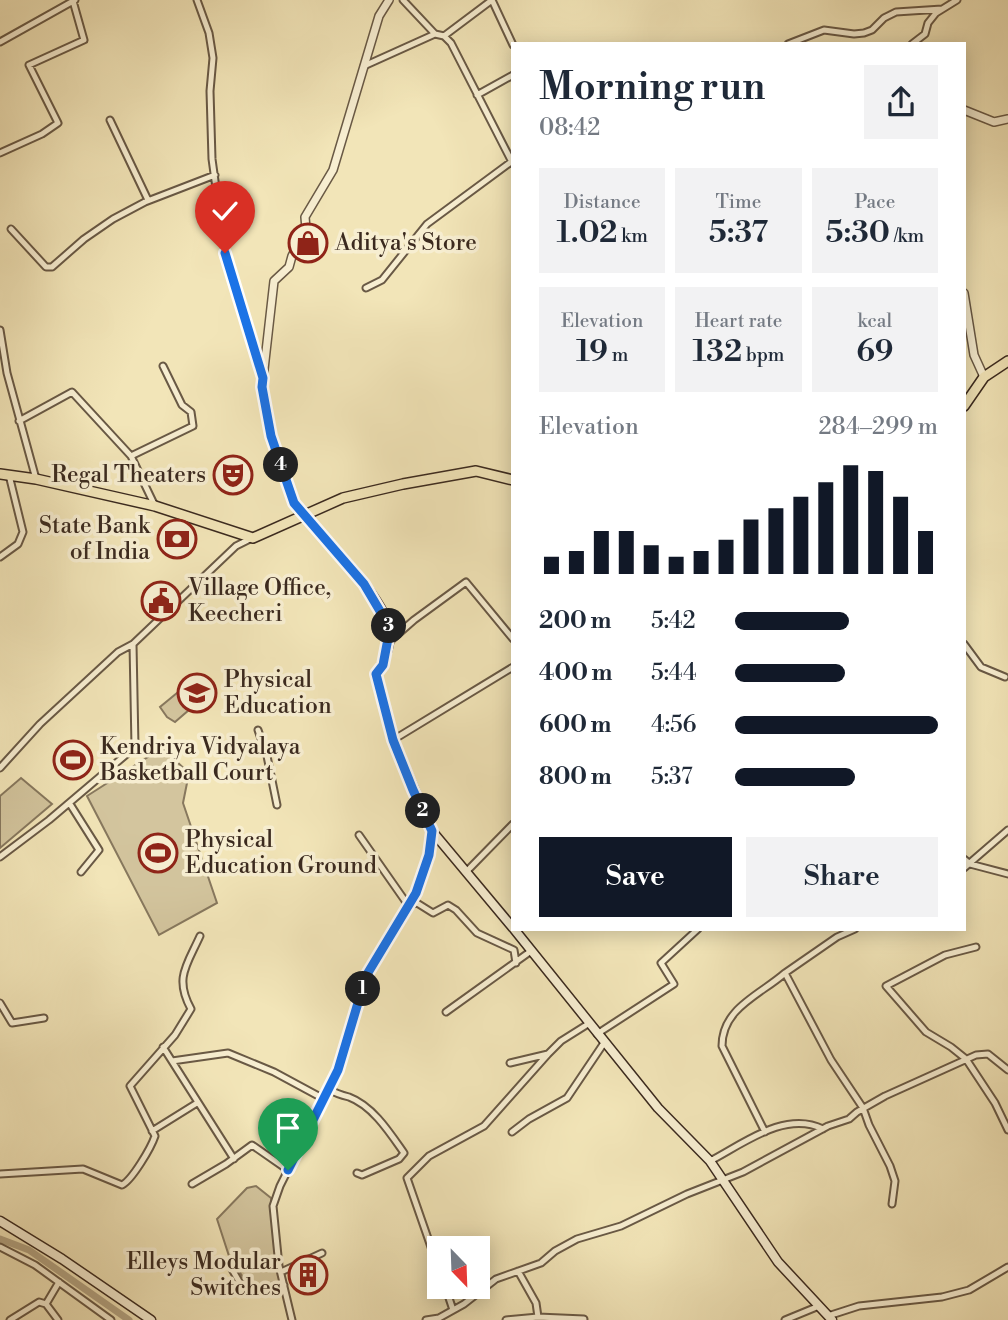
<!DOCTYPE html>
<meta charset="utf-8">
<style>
:root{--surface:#fff;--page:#f2f2f3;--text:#1f2937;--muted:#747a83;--accent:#111827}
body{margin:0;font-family:"Libre Bodoni",serif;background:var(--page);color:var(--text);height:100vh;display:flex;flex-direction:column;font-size:26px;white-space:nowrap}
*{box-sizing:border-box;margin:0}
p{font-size:23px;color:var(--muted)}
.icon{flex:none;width:38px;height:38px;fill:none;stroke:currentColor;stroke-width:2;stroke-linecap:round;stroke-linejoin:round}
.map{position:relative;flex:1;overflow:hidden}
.side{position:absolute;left:511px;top:42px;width:455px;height:889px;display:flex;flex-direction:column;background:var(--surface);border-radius:0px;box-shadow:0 4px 18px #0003}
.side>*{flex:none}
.needle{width:46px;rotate:157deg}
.controls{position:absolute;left:427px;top:1236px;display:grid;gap:14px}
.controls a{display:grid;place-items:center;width:63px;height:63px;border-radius:0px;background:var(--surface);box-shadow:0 4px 18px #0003;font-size:35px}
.pin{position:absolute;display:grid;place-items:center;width:60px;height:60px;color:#fff;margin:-72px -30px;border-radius:50% 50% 50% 0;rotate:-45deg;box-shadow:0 0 7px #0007}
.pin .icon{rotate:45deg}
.km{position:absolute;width:35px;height:35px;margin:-18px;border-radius:50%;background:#222;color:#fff;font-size:19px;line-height:35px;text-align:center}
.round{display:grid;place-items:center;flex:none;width:74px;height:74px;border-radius:0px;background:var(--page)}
.headline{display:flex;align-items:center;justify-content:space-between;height:119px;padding:0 28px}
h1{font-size:38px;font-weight:600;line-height:52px}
.metrics{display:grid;grid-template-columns:repeat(3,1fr);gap:10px;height:119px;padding:7px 28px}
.metrics div{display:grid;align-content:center;border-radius:0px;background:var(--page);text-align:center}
.metrics b{font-size:30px;font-weight:600}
.metrics small{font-size:19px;font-weight:400}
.metrics p{font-size:19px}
.chart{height:196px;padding:14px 28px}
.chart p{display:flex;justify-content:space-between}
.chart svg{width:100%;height:126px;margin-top:7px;stroke:var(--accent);stroke-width:6}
.cta{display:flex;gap:14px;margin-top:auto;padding:14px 28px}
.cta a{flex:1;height:80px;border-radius:0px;background:var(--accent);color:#fff;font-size:28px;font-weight:600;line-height:80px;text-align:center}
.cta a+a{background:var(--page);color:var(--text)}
ul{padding:0 28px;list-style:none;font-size:23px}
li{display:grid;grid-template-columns:112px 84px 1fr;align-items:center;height:52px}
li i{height:18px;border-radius:9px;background:var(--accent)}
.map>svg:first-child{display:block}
.green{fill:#d3c59e;stroke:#87785e;stroke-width:2}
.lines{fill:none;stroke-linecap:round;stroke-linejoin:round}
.canal{stroke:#b4a584;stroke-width:7}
.minor-casing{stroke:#695945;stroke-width:9}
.tertiary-casing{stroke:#695945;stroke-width:10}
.secondary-casing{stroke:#3b2a1f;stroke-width:11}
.primary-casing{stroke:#3b2a1f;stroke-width:12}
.minor{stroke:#f7eed1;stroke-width:5}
.tertiary{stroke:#f7eed1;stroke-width:7}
.secondary{stroke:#f7eed1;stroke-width:8}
.primary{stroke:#f2e5b8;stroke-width:9}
.route-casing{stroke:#fff;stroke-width:14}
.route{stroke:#1a73e8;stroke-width:9}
.labels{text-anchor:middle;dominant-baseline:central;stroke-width:7;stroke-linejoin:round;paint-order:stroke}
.poi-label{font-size:23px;fill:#3b2a1f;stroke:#f7eed1;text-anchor:start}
</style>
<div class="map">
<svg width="1008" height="1320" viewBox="0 0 1008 1320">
<rect width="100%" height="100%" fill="#f2e5b8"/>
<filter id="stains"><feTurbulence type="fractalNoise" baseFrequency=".00286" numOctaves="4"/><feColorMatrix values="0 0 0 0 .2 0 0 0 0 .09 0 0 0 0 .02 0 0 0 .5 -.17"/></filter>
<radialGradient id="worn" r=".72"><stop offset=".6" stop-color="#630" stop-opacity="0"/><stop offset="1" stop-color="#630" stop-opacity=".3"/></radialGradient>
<!-- green -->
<path class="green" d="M 183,688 L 188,697 L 197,703 L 175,722 L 167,717 L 160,707 Z
M 162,748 L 189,773 L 183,803 L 217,903 L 159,935 L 87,796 Z
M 21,778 L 52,804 L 0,848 L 0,796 Z
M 256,1186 L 271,1198 L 280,1282 L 248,1285 L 229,1256 L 217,1219 L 247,1188 Z"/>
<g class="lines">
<!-- canal -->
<path class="canal" d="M 0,1239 L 29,1250 L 129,1320"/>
<defs>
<path id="minor" d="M 197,0 L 209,33 L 213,58 L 210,91 L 212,159 L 225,253 L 262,373
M 403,0 L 435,34
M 492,0 L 513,45
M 444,36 L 492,0
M 0,42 L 75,0
M 788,44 L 824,30 L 854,34 L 864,33 L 872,30 L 884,18 L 896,12 L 942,9
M 912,44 L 925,34 L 928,23 L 936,13 L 957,0
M 364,66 L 435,34 L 444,36 L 451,43 L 513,164
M 477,95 L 513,75
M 110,120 L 148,200
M 0,153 L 42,134 L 58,123 L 29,65 L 84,40 L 73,1
M 11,229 L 46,267 L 52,267 L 84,239 L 113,219 L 145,202 L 215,175
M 366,288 L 382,280 L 427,224 L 511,162
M 0,330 L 7,373 L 36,479
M 19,421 L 72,392 L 131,456
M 155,506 L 131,456 L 193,426 L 191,412 L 182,405 L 163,366
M 0,557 L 18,544 L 23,532 L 9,475
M 390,641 L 414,620 L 466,582 L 513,639
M 964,644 L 981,667 L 1005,677
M 258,730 L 267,756 L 277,805
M 393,740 L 513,667
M 0,768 L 40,724 L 118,652 L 133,644
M 70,804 L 99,850 L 81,872
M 359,835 L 408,905 L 417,903 L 433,913 L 448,905 L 456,910 L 477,933 L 514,950 L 516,963
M 0,857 L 49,820 L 135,747 L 133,644 L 236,546 L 250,539
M 964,859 L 970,864 L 1008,874
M 964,868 L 1008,830
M 467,871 L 513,824
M 855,929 L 837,937 L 785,973 L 831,1060 L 863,1108 L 869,1125 L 890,1166 L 895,1181 L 892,1204
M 976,947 L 945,955 L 886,986 L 926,1032 L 951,1047 L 966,1059 L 995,1103 L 1008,1130
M 0,1003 L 12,1023 L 44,1018
M 446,1012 L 531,951
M 597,1034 L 674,984 L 661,963 L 698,929
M 163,1047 L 234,1159
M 172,1061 L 228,1053 L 274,1072 L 324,1099
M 510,1063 L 548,1054 L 561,1041 L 588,1024
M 328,1089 C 335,1093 341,1095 349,1097 C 373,1106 390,1133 404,1153 L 399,1159 L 362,1175 L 357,1173
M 152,1131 L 197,1103
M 512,1132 L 529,1119 L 567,1098 L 604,1043
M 765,1132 L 722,1046 C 722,1008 760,995 785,973
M 710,1161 C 743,1144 785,1110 823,1129
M 0,1174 L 83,1169 L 122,1185 C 132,1180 151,1148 155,1136 L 130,1086 L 175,1035 L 191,1009 C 174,978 187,965 200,936
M 192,1184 L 226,1164 L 252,1145 L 288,1170
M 0,1247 L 35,1265 L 111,1320
M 229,1264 L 244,1290 L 284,1285
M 439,1270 L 407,1178 L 429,1156 L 484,1126 L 548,1054
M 518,1271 L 536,1303 L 538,1317
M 281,1272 L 322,1253
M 445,1286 L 453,1310
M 46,1304 L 58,1320
M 828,1316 L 859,1306 L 942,1297 L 969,1290 L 1008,1267
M 10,1320 L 39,1302 L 46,1304 L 59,1282
M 292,1320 L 279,1266 L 273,1206 L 280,1186 L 338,1070 L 366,976 L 416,893 L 429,855 L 432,831
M 426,1320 L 439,1318 L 464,1304 L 496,1279 L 541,1263 L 555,1251 L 577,1239 L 621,1226 L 687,1194 L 743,1172 L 828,1126 L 849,1119 L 857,1112 L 885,1096 L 976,1055 L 988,1054 L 1008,1070
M 506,1320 L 538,1317 L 584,1319
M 785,1320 L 819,1306"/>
<path id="tertiary" d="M 964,110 L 994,122 L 1008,119
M 964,293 L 974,355 L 984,377
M 303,514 L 294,503 L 271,436 L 262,387 L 274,281 L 289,267 L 292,256 L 306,229 L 305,217 L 333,170 L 379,16 L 389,0"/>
<path id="secondary" d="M 303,514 C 326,540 382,596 389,628 C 392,641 384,664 376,674 L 393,740 L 432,831 L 513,928
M 514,929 L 658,1108 L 710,1161 L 778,1262 L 832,1320
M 0,1221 L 62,1259 L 151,1320"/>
<path id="primary" d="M 964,406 L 984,377 L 1008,361
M 0,474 L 36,479 L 155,506 L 253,538 L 343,498 L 403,484 L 476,471 L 513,480"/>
</defs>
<!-- minor casing -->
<use href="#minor" class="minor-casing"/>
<!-- tertiary casing -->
<use href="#tertiary" class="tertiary-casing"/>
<!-- secondary casing -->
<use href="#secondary" class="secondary-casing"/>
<!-- primary casing -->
<use href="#primary" class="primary-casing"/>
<!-- minor -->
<use href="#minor" class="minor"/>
<!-- tertiary -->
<use href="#tertiary" class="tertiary"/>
<!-- secondary -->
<use href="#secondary" class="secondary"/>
<!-- primary -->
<use href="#primary" class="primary"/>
</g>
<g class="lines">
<defs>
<path id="route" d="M 225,253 L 263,378 L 262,387 L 271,436 L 294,503 L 364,584 L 390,628 L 383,665 L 376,674 L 393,740 L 413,790 L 432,831 L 429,855 L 416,893 L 366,976 L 338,1070 L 288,1170"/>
</defs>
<!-- route casing -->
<use href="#route" class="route-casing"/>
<!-- route -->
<use href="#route" class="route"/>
</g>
<!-- icons -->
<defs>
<symbol id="shop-ring" viewBox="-11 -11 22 22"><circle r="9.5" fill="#f7eed1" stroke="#8f2418" stroke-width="1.5"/><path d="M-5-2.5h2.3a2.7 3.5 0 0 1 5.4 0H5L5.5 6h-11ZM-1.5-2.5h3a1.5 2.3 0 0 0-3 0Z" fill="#8f2418"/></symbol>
<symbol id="theatre-ring" viewBox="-11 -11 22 22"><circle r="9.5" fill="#f7eed1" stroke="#8f2418" stroke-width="1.5"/><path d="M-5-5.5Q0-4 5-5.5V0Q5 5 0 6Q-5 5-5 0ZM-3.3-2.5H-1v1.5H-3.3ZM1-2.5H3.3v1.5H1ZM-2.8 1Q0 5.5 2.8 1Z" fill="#8f2418"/></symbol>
<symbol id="bank-ring" viewBox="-11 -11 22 22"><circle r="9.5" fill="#f7eed1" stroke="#8f2418" stroke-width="1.5"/><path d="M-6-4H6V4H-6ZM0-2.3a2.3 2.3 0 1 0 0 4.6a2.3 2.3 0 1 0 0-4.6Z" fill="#8f2418"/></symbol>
<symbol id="civic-ring" viewBox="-11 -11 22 22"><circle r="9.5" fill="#f7eed1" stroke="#8f2418" stroke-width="1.5"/><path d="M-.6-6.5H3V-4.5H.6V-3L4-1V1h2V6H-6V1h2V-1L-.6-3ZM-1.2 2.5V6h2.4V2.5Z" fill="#8f2418"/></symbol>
<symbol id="university-ring" viewBox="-11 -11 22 22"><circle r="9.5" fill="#f7eed1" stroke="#8f2418" stroke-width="1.5"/><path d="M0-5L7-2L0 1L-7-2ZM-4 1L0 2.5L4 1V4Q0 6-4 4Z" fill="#8f2418"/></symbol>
<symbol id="stadium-ring" viewBox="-11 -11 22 22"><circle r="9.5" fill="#f7eed1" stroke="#8f2418" stroke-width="1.5"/><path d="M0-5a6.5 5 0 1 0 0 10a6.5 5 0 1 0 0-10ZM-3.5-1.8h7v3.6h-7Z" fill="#8f2418"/></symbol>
<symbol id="building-ring" viewBox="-11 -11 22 22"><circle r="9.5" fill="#f7eed1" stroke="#8f2418" stroke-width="1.5"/><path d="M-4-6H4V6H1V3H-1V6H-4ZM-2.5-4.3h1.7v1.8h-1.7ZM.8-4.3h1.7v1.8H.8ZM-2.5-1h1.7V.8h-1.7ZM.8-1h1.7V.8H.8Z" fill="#8f2418"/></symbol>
</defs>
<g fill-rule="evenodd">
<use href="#shop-ring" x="286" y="221" width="44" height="44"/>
<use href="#theatre-ring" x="211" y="453" width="44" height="44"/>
<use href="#bank-ring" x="155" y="517" width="44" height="44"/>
<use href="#civic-ring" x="139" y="579" width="44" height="44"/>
<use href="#university-ring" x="175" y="671" width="44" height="44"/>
<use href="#stadium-ring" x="51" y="738" width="44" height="44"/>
<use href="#stadium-ring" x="136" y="831" width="44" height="44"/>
<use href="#building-ring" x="286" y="1253" width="44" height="44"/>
</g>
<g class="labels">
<!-- poi labels -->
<g class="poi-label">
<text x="335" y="243">Aditya's Store</text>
<text x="206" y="475" text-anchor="end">Regal Theaters</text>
<text x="150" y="526" text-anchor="end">State Bank<tspan x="150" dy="26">of India</tspan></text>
<text x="188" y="588">Village Office,<tspan x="188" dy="26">Keecheri</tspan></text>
<text x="224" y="680">Physical<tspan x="224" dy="26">Education</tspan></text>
<text x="100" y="747">Kendriya Vidyalaya<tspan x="100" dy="26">Basketball Court</tspan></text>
<text x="185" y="840">Physical<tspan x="185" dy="26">Education Ground</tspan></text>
<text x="281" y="1262" text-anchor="end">Elleys Modular<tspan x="281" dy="26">Switches</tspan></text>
</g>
</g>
<rect width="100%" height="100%" filter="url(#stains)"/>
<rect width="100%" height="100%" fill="url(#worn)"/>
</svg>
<div class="controls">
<a><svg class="needle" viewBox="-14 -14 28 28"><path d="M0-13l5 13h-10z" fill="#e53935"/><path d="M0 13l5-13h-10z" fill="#747a83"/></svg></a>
</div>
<div class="pin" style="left:288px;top:1170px;background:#1e9e55"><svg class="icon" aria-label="arrive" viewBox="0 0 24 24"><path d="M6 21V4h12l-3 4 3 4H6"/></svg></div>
<div class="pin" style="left:225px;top:253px;background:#d93025"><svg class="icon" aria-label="check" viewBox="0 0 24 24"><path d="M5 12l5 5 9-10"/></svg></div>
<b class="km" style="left:363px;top:989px">1</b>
<b class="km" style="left:423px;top:811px">2</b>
<b class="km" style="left:389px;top:626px">3</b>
<b class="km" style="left:281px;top:465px">4</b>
<section class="side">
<div class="headline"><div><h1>Morning run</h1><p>08:42</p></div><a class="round"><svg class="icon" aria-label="share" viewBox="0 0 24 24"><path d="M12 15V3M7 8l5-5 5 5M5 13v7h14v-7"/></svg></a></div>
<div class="metrics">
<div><p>Distance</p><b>1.02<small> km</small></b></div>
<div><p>Time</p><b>5:37</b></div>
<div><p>Pace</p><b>5:30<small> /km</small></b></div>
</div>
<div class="metrics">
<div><p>Elevation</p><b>19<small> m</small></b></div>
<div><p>Heart rate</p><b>132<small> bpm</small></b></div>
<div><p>kcal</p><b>69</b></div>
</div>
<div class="chart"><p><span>Elevation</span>284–299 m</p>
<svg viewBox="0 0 160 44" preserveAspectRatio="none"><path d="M5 44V38M15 44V36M25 44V29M35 44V29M45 44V34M55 44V38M65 44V36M75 44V32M85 44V25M95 44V21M105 44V17M115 44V12M125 44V6M135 44V8M145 44V17M155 44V29"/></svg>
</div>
<ul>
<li><b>200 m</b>5:42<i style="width:56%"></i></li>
<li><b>400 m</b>5:44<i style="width:54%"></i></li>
<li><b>600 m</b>4:56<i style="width:100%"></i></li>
<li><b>800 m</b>5:37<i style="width:59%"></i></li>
</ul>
<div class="cta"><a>Save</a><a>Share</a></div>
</section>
</div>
